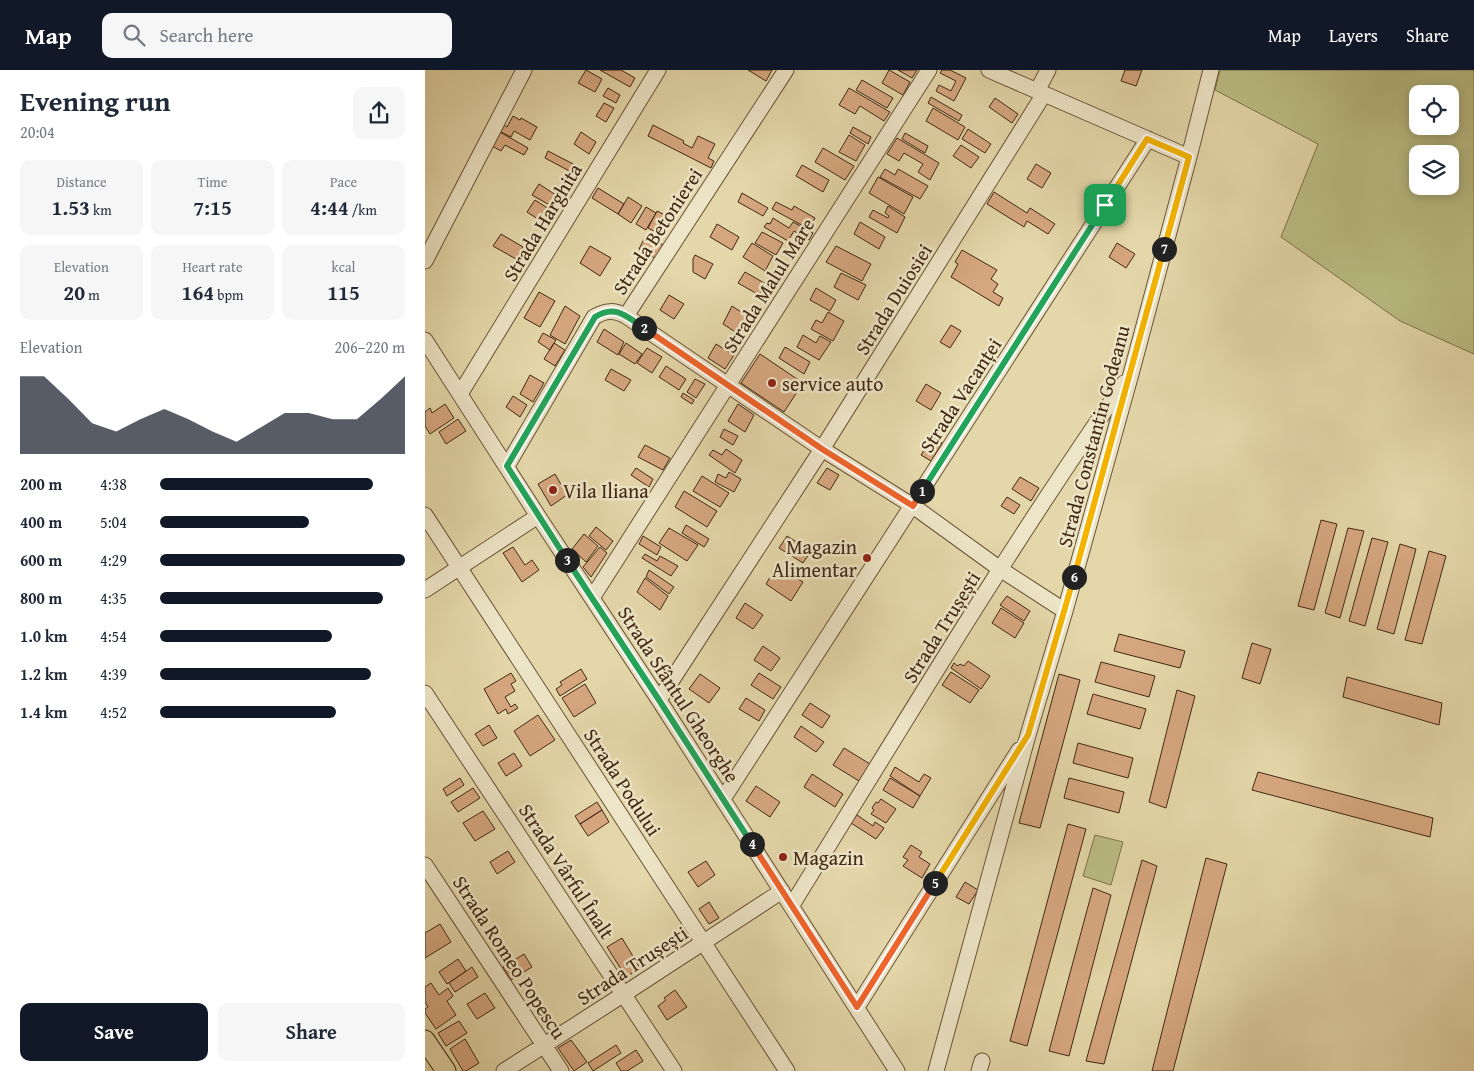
<!DOCTYPE html>
<meta charset="utf-8">
<style>
:root{--surface:#fff;--page:#f6f6f7;--text:#1f2937;--muted:#747a83;--accent:#111827}
body{margin:0;font-family:"Gentium Book Plus",serif;background:var(--page);color:var(--text);height:100vh;display:flex;flex-direction:column;font-size:19px;white-space:nowrap}
*{box-sizing:border-box;margin:0}
p{font-size:16px;color:var(--muted)}
.icon{flex:none;width:28px;height:28px;fill:none;stroke:currentColor;stroke-width:2;stroke-linecap:round;stroke-linejoin:round}
.map{position:relative;flex:1;overflow:hidden}
.side{display:flex;flex-direction:column;background:var(--surface);width:425px}
.side>*{flex:none}
.buttons{position:absolute;left:984px;top:15px;display:grid;gap:10px}
.buttons a{display:grid;place-items:center;width:50px;height:50px;border-radius:10px;background:var(--surface);box-shadow:0 2px 12px #0003;font-size:25px}
.pin{position:absolute;display:grid;place-items:center;width:42px;height:42px;color:#fff;margin:-21px;border-radius:10px;box-shadow:0 2px 8px #0006}
.km{position:absolute;width:25px;height:25px;margin:-12px;border-radius:50%;background:#222;color:#fff;font-size:14px;line-height:25px;text-align:center}
.round{display:grid;place-items:center;flex:none;width:52px;height:52px;border-radius:10px;background:var(--page)}
.summary{display:flex;align-items:center;justify-content:space-between;height:85px;padding:0 20px}
h1{font-size:28px;font-weight:700;line-height:38px}
.stats{display:grid;grid-template-columns:repeat(3,1fr);gap:8px;height:85px;padding:5px 20px}
.stats div{display:grid;align-content:center;border-radius:10px;background:var(--page);text-align:center}
.stats b{font-size:21px;font-weight:700}
.stats small{font-size:14px;font-weight:400}
.stats p{font-size:14px}
.chart{height:140px;padding:10px 20px}
.chart p{display:flex;justify-content:space-between}
.chart svg{width:100%;height:90px;margin-top:5px;fill:var(--accent);opacity:.7}
.cta{display:flex;gap:10px;margin-top:auto;padding:10px 20px}
.cta a{flex:1;height:58px;border-radius:10px;background:var(--accent);color:#fff;font-size:20px;font-weight:700;line-height:58px;text-align:center}
.cta a+a{background:var(--page);color:var(--text)}
ul{padding:0 20px;list-style:none;font-size:16px}
li{display:grid;grid-template-columns:80px 60px 1fr;align-items:center;height:38px}
li i{height:12px;border-radius:6px;background:var(--accent)}
header{display:flex;align-items:center;gap:30px;box-sizing:border-box;height:70px;padding:0 25px;background:var(--accent);color:#fff}
header strong{font-size:24px}
nav{display:flex;gap:28px;margin-inline-start:auto;font-size:18px}
.search{width:350px;height:45px;background:var(--page);display:flex;align-items:center;gap:12px;box-sizing:border-box;padding:0 18px;border-radius:10px;color:var(--muted);font-size:19px}
main{display:flex;flex:1;min-height:0}
.map>svg:first-child{display:block}
.green{fill:#babd84;stroke:#7e724c;fill-rule:evenodd}
.building{fill:#d6a77f;stroke:#422813}
.lines{fill:none;stroke-linecap:round;stroke-linejoin:round}
.minor-casing{stroke:#6a5438;stroke-width:17}
.major-casing{stroke:#422813;stroke-width:21}
.minor{stroke:#ede5c7;stroke-width:15}
.major{stroke:#e4d7a9;stroke-width:19}
.split-1-casing{stroke:#fff;stroke-width:10}
.split-2-casing{stroke:#fff;stroke-width:10}
.split-3-casing{stroke:#fff;stroke-width:10}
.split-4-casing{stroke:#fff;stroke-width:10}
.split-5-casing{stroke:#fff;stroke-width:10}
.split-6-casing{stroke:#fff;stroke-width:10}
.split-7-casing{stroke:#fff;stroke-width:10}
.split-8-casing{stroke:#fff;stroke-width:10}
.split-1{stroke:#22a559;stroke-width:6}
.split-2{stroke:#f0652b;stroke-width:6}
.split-3{stroke:#22a559;stroke-width:6}
.split-4{stroke:#22a559;stroke-width:6}
.split-5{stroke:#f0652b;stroke-width:6}
.split-6{stroke:#f5b400;stroke-width:6}
.split-7{stroke:#f5b400;stroke-width:6}
.split-8{stroke:#f5b400;stroke-width:6}
.poi-dot{fill:#8f2418;stroke:#ede5c7;stroke-width:2}
.labels{text-anchor:middle;dominant-baseline:central;stroke-width:5;stroke-linejoin:round;paint-order:stroke}
.street-label{font-size:20px;fill:#422813;stroke:#ede5c7}
.poi-label{font-size:20px;fill:#422813;stroke:#ede5c7;text-anchor:start}
</style>
<header>
<strong>Map</strong>
<div class="search"><svg class="icon" aria-label="search" viewBox="0 0 24 24"><circle cx="10" cy="10" r="6"/><path d="M15 15l6 6"/></svg>Search here</div>
<nav><a>Map</a><a>Layers</a><a>Share</a></nav>
</header>
<main>
<section class="side">
<div class="summary"><div><h1>Evening run</h1><p>20:04</p></div><a class="round"><svg class="icon" aria-label="share" viewBox="0 0 24 24"><path d="M12 15V3M7 8l5-5 5 5M5 13v7h14v-7"/></svg></a></div>
<div class="stats">
<div><p>Distance</p><b>1.53<small> km</small></b></div>
<div><p>Time</p><b>7:15</b></div>
<div><p>Pace</p><b>4:44<small> /km</small></b></div>
</div>
<div class="stats">
<div><p>Elevation</p><b>20<small> m</small></b></div>
<div><p>Heart rate</p><b>164<small> bpm</small></b></div>
<div><p>kcal</p><b>115</b></div>
</div>
<div class="chart"><p><span>Elevation</span>206–220 m</p>
<svg viewBox="0 0 160 44" preserveAspectRatio="none"><path d="M0 44V6L10 6L20 17L30 29L40 33L50 27L60 22L70 27L80 33L90 38L100 31L110 24L120 24L130 27L140 27L150 17L160 6V44z"/></svg>
</div>
<ul>
<li><b>200 m</b>4:38<i style="width:87%"></i></li>
<li><b>400 m</b>5:04<i style="width:61%"></i></li>
<li><b>600 m</b>4:29<i style="width:100%"></i></li>
<li><b>800 m</b>4:35<i style="width:91%"></i></li>
<li><b>1.0 km</b>4:54<i style="width:70%"></i></li>
<li><b>1.2 km</b>4:39<i style="width:86%"></i></li>
<li><b>1.4 km</b>4:52<i style="width:72%"></i></li>
</ul>
<div class="cta"><a>Save</a><a>Share</a></div>
</section>
<div class="map">
<svg width="1049" height="1001" viewBox="0 0 1049 1001">
<rect width="100%" height="100%" fill="#e4d7a9"/>
<filter id="stains"><feTurbulence type="fractalNoise" baseFrequency=".004" numOctaves="4"/><feColorMatrix values="0 0 0 0 .2 0 0 0 0 .09 0 0 0 0 .02 0 0 0 .5 -.17"/></filter>
<radialGradient id="worn" r=".72"><stop offset=".6" stop-color="#630" stop-opacity="0"/><stop offset="1" stop-color="#630" stop-opacity=".3"/></radialGradient>
<!-- green -->
<path class="green" d="M 795,0 L 1049,0 L 1049,284 L 975,251 L 856,167 L 893,74 L 790,20 ZM 992,24 L 1025,24 L 1025,56 L 992,56 ZM 992,84 L 1025,84 L 1025,116 L 992,116 Z
M 670,765 L 698,772 L 686,815 L 658,806 Z"/>
<!-- building -->
<path class="building" d="M 161,0 L 177,9 L 170,22 L 153,13 Z
M 175,0 L 196,0 L 210,8 L 205,17 Z
M 323,0 L 347,0 L 341,11 Z
M 464,0 L 485,12 L 478,25 L 457,13 Z
M 473,0 L 492,0 L 487,8 Z
M 517,0 L 525,0 L 541,8 L 529,31 L 511,21 L 514,15 L 526,21 L 531,11 L 515,3 Z
M 700,0 L 717,0 L 711,16 L 696,11 Z
M 437,10 L 468,28 L 462,38 L 431,20 Z
M 183,18 L 195,25 L 191,33 L 178,26 Z
M 424,18 L 465,42 L 459,51 L 435,36 L 430,44 L 414,35 Z
M 506,27 L 537,45 L 534,51 L 503,33 Z
M 570,28 L 593,44 L 587,53 L 564,37 Z
M 179,33 L 189,38 L 181,52 L 171,46 Z
M 508,38 L 540,57 L 533,70 L 501,51 Z
M 88,46 L 95,50 L 96,48 L 112,57 L 105,70 L 89,61 L 86,67 L 74,61 L 77,54 L 82,57 Z
M 228,55 L 259,71 L 258,73 L 267,78 L 273,66 L 290,74 L 283,88 L 289,91 L 286,98 L 223,66 Z
M 428,57 L 446,67 L 443,74 L 425,63 Z
M 543,59 L 566,74 L 560,83 L 537,69 Z
M 75,62 L 103,78 L 99,85 L 80,75 L 76,81 L 67,76 Z
M 156,62 L 171,72 L 164,84 L 149,74 Z
M 480,63 L 503,76 L 500,83 L 477,69 Z
M 424,65 L 440,75 L 431,91 L 414,82 Z
M 472,68 L 514,93 L 505,110 L 493,102 L 498,94 L 479,83 L 474,91 L 462,84 Z
M 536,75 L 554,87 L 546,98 L 528,86 Z
M 398,78 L 429,96 L 420,110 L 390,92 Z
M 123,81 L 154,97 L 150,104 L 120,88 Z
M 611,94 L 626,103 L 617,118 L 602,109 Z
M 377,95 L 404,110 L 398,122 L 371,106 Z
M 460,99 L 470,105 L 473,99 L 503,116 L 495,129 L 455,107 Z
M 453,107 L 488,127 L 479,144 L 444,123 Z
M 114,114 L 134,127 L 128,137 L 107,125 Z
M 173,118 L 199,134 L 193,144 L 167,128 Z
M 569,122 L 602,143 L 605,138 L 630,154 L 623,164 L 602,151 L 599,157 L 562,134 Z
M 317,123 L 343,138 L 338,146 L 313,132 Z
M 203,127 L 217,136 L 206,153 L 193,144 Z
M 110,130 L 127,141 L 119,153 L 102,142 Z
M 351,132 L 367,140 L 369,136 L 390,148 L 384,159 L 347,139 Z
M 463,136 L 480,147 L 472,163 L 444,147 L 448,140 L 463,148 L 464,146 L 460,143 Z
M 221,137 L 231,143 L 221,160 L 211,154 Z
M 232,141 L 244,147 L 234,164 L 223,158 Z
M 348,148 L 364,158 L 368,152 L 388,163 L 384,170 L 369,161 L 363,171 L 339,157 L 342,153 L 345,154 Z
M 435,152 L 460,167 L 454,179 L 429,164 Z
M 292,154 L 314,167 L 307,180 L 285,167 Z
M 337,162 L 358,173 L 351,185 L 330,173 Z
M 76,164 L 98,177 L 91,189 L 68,176 Z
M 221,165 L 240,176 L 233,190 L 214,179 Z
M 327,173 L 348,186 L 340,201 L 318,187 Z
M 692,173 L 710,184 L 701,198 L 684,187 Z
M 165,176 L 186,188 L 175,206 L 155,193 Z
M 411,176 L 446,194 L 437,211 L 401,192 Z
M 537,180 L 572,200 L 566,209 L 573,214 L 568,222 L 578,228 L 574,236 L 526,207 L 533,194 L 530,192 Z
M 270,185 L 288,194 L 280,209 L 268,202 L 268,189 Z
M 320,202 L 341,214 L 334,225 L 313,213 Z
M 416,203 L 441,215 L 433,230 L 409,217 Z
M 391,218 L 411,230 L 405,241 L 385,230 Z
M 114,222 L 130,231 L 115,257 L 99,248 Z
M 244,225 L 259,234 L 249,249 L 235,240 Z
M 140,236 L 155,246 L 140,274 L 125,265 Z
M 307,236 L 325,248 L 315,265 L 298,254 Z
M 403,242 L 419,251 L 408,271 L 386,259 L 391,250 L 397,253 Z
M 526,255 L 536,261 L 525,278 L 515,272 Z
M 179,259 L 199,272 L 193,285 L 172,272 Z
M 118,263 L 131,270 L 125,280 L 113,272 Z
M 378,265 L 391,273 L 395,266 L 406,272 L 394,290 L 372,277 Z
M 129,273 L 140,280 L 130,296 L 119,289 Z
M 201,273 L 217,284 L 210,294 L 194,284 Z
M 291,274 L 309,285 L 300,299 L 283,288 Z
M 360,277 L 385,292 L 379,304 L 354,288 Z
M 222,278 L 237,287 L 227,303 L 212,293 Z
M 335,284 L 378,313 L 359,342 L 316,313 Z
M 241,296 L 261,309 L 254,320 L 234,307 Z
M 186,299 L 206,310 L 199,321 L 180,310 Z
M 105,305 L 119,313 L 108,332 L 95,324 Z
M 270,309 L 280,314 L 271,328 L 262,322 Z
M 501,314 L 516,323 L 506,340 L 491,331 Z
M 258,323 L 269,330 L 267,334 L 256,327 Z
M 88,326 L 102,335 L 95,347 L 81,337 Z
M 20,334 L 29,348 L 5,364 L 0,356 L 0,342 L 5,338 L 7,343 Z
M 313,334 L 329,345 L 320,362 L 303,351 Z
M 33,349 L 41,361 L 21,374 L 14,362 Z
M 299,359 L 313,366 L 308,375 L 295,367 Z
M 507,367 L 517,373 L 506,391 L 496,385 Z
M 220,375 L 245,388 L 238,400 L 213,387 Z
M 301,379 L 317,390 L 310,403 L 284,385 L 288,380 L 297,385 Z
M 211,398 L 228,409 L 224,417 L 206,405 Z
M 402,398 L 414,405 L 405,420 L 392,413 Z
M 304,402 L 316,409 L 309,422 L 290,412 L 293,404 L 301,408 Z
M 130,404 L 142,425 L 126,436 L 113,414 Z
M 277,406 L 304,423 L 295,437 L 268,421 Z
M 595,407 L 614,418 L 606,431 L 587,419 Z
M 259,421 L 292,441 L 282,457 L 250,437 Z
M 582,427 L 595,435 L 589,444 L 576,436 Z
M 896,450 L 912,454 L 889,540 L 873,536 Z
M 261,455 L 284,469 L 279,477 L 257,463 Z
M 171,457 L 188,471 L 181,480 L 164,466 Z
M 244,458 L 273,475 L 262,491 L 234,473 Z
M 923,458 L 939,461 L 915,548 L 900,543 Z
M 159,464 L 173,476 L 161,492 L 147,479 Z
M 218,466 L 236,477 L 232,485 L 214,474 Z
M 362,466 L 386,481 L 378,493 L 354,478 Z
M 947,468 L 963,472 L 940,556 L 924,551 Z
M 975,474 L 991,479 L 969,564 L 952,559 Z
M 88,477 L 100,495 L 107,490 L 114,500 L 97,512 L 78,483 Z
M 175,477 L 182,483 L 166,507 L 158,497 Z
M 1004,481 L 1021,486 L 997,574 L 980,570 Z
M 220,484 L 232,491 L 235,486 L 253,496 L 246,506 L 217,488 Z
M 352,496 L 378,512 L 366,531 L 341,514 Z
M 224,500 L 249,517 L 244,524 L 221,507 Z
M 220,508 L 243,526 L 235,540 L 212,522 Z
M 582,526 L 605,541 L 599,551 L 575,535 Z
M 320,533 L 338,545 L 328,559 L 311,548 Z
M 576,538 L 599,553 L 590,568 L 567,553 Z
M 694,564 L 760,581 L 755,598 L 689,581 Z
M 827,573 L 846,579 L 835,614 L 817,608 Z
M 338,576 L 355,588 L 346,601 L 329,590 Z
M 543,591 L 565,606 L 556,619 L 526,598 L 529,593 L 533,596 L 535,594 L 539,596 Z
M 676,592 L 730,606 L 724,627 L 670,612 Z
M 156,599 L 162,609 L 135,626 L 131,619 L 137,615 L 135,612 Z
M 526,602 L 554,620 L 545,633 L 517,615 Z
M 86,603 L 91,611 L 86,614 L 90,621 L 80,627 L 86,637 L 90,634 L 93,638 L 83,644 L 81,639 L 73,644 L 59,619 Z
M 334,603 L 356,617 L 348,629 L 326,615 Z
M 275,604 L 295,618 L 284,633 L 264,619 Z
M 634,604 L 655,610 L 615,758 L 594,753 Z
M 922,607 L 1017,633 L 1014,655 L 918,627 Z
M 160,614 L 171,633 L 149,647 L 137,628 Z
M 752,620 L 770,626 L 741,738 L 724,732 Z
M 668,624 L 721,639 L 715,659 L 662,644 Z
M 321,628 L 340,640 L 334,651 L 314,639 Z
M 385,633 L 405,646 L 397,658 L 377,645 Z
M 113,645 L 130,670 L 105,686 L 89,661 Z
M 64,655 L 72,668 L 58,676 L 50,664 Z
M 376,656 L 399,672 L 391,682 L 369,667 Z
M 653,673 L 708,688 L 703,708 L 648,693 Z
M 419,678 L 445,694 L 434,711 L 408,695 Z
M 89,683 L 97,696 L 81,706 L 73,693 Z
M 470,697 L 494,712 L 499,704 L 506,708 L 495,726 L 465,706 Z
M 833,702 L 1008,748 L 1005,767 L 827,720 Z
M 387,704 L 418,724 L 410,737 L 379,717 Z
M 35,708 L 39,715 L 22,726 L 18,719 Z
M 465,708 L 495,726 L 488,738 L 458,720 Z
M 644,708 L 699,722 L 694,743 L 639,728 Z
M 331,716 L 355,732 L 345,747 L 321,731 Z
M 48,718 L 55,728 L 33,742 L 26,732 Z
M 456,729 L 471,739 L 461,753 L 446,744 L 449,740 L 447,738 L 451,732 L 453,733 Z
M 172,732 L 177,740 L 155,754 L 150,746 Z
M 177,740 L 184,752 L 163,766 L 155,754 Z
M 58,741 L 70,759 L 50,771 L 38,753 Z
M 432,745 L 448,756 L 450,752 L 459,758 L 451,769 L 426,753 Z
M 643,754 L 661,759 L 602,976 L 585,971 Z
M 486,775 L 497,782 L 494,787 L 505,794 L 497,808 L 478,796 L 483,790 L 478,787 Z
M 83,781 L 90,792 L 72,804 L 65,792 Z
M 781,788 L 802,794 L 748,1001 L 727,1001 Z
M 717,790 L 732,796 L 679,994 L 661,991 Z
M 281,791 L 290,805 L 273,817 L 263,802 Z
M 540,812 L 553,820 L 544,834 L 531,827 Z
M 668,818 L 686,825 L 644,986 L 624,981 Z
M 284,832 L 294,848 L 284,854 L 274,839 Z
M 15,854 L 26,872 L 0,888 L 0,863 Z
M 197,868 L 215,898 L 201,907 L 182,877 Z
M 99,884 L 107,897 L 86,910 L 78,897 Z
M 33,889 L 41,901 L 22,914 L 14,902 Z
M 47,897 L 53,907 L 30,922 L 24,913 Z
M 6,913 L 14,925 L 23,918 L 28,926 L 22,931 L 31,945 L 11,959 L 0,943 L 0,939 L 3,937 L 0,932 L 0,917 Z
M 250,920 L 262,937 L 242,950 L 233,936 L 241,930 L 239,928 Z
M 60,923 L 70,938 L 52,949 L 42,934 Z
M 34,951 L 42,963 L 21,976 L 13,963 Z
M 40,969 L 54,993 L 41,1001 L 38,1001 L 25,979 Z
M 146,970 L 162,992 L 149,1001 L 133,978 Z
M 191,975 L 196,983 L 168,1001 L 163,993 Z
M 211,980 L 218,991 L 202,1001 L 196,1001 L 191,993 Z"/>
<g class="lines">
<defs>
<path id="minor" d="M 564,0 L 764,87
M 612,21 L 623,0
M 0,191 L 99,0
M 201,246 L 361,0
M 0,270 L 113,446 L 234,630 L 472,1001
M 35,324 L 233,0
M 82,396 L 169,247 C 181,240 189,240 201,246 L 397,379 L 488,436 L 575,499 L 640,541
M 0,445 L 362,1001
M 0,520 L 113,446
M 167,528 L 504,0
M 0,623 L 249,1001
M 234,630 L 397,379 L 619,24
M 298,729 L 723,69
M 0,795 L 136,1001
M 367,835 C 475,660 581,482 699,313
M 432,937 L 594,680
M 79,1001 L 199,924 L 357,821
M 511,1001 L 603,665 L 640,541 L 706,304 L 764,87 L 786,0
M 554,1001 L 557,991"/>
<path id="major" d="M 0,970 L 21,1001"/>
</defs>
<!-- minor casing -->
<use href="#minor" class="minor-casing"/>
<!-- major casing -->
<use href="#major" class="major-casing"/>
<!-- minor -->
<use href="#minor" class="minor"/>
<!-- major -->
<use href="#major" class="major"/>
</g>
<g class="lines">
<defs>
<path id="split-1" d="M 497,421 L 680,135"/>
<path id="split-2" d="M 219,258 L 397,379 L 488,436 L 497,421"/>
<path id="split-3" d="M 142,490 L 82,396 L 170,247 C 190,234 201,246 219,258"/>
<path id="split-4" d="M 142,490 L 234,630 L 327,774"/>
<path id="split-5" d="M 327,774 L 432,937 L 510,813"/>
<path id="split-6" d="M 510,813 L 603,665 L 649,507"/>
<path id="split-7" d="M 649,507 L 739,179"/>
<path id="split-8" d="M 680,135 L 722,69 L 764,87 L 739,179"/>
</defs>
<!-- split-1 casing -->
<use href="#split-1" class="split-1-casing"/>
<!-- split-2 casing -->
<use href="#split-2" class="split-2-casing"/>
<!-- split-3 casing -->
<use href="#split-3" class="split-3-casing"/>
<!-- split-4 casing -->
<use href="#split-4" class="split-4-casing"/>
<!-- split-5 casing -->
<use href="#split-5" class="split-5-casing"/>
<!-- split-6 casing -->
<use href="#split-6" class="split-6-casing"/>
<!-- split-7 casing -->
<use href="#split-7" class="split-7-casing"/>
<!-- split-8 casing -->
<use href="#split-8" class="split-8-casing"/>
<!-- split-1 -->
<use href="#split-1" class="split-1"/>
<!-- split-2 -->
<use href="#split-2" class="split-2"/>
<!-- split-3 -->
<use href="#split-3" class="split-3"/>
<!-- split-4 -->
<use href="#split-4" class="split-4"/>
<!-- split-5 -->
<use href="#split-5" class="split-5"/>
<!-- split-6 -->
<use href="#split-6" class="split-6"/>
<!-- split-7 -->
<use href="#split-7" class="split-7"/>
<!-- split-8 -->
<use href="#split-8" class="split-8"/>
</g>
<!-- markers -->
<g class="poi-dot">
<circle cx="347" cy="313" r="5"/>
<circle cx="128" cy="420" r="5"/>
<circle cx="442" cy="488" r="5"/>
<circle cx="358" cy="787" r="5"/>
</g>
<g class="labels">
<!-- street labels -->
<g class="street-label">
<text transform="translate(117 152) rotate(-59)">Strada Harghita</text>
<text transform="translate(232 161) rotate(-57)">Strada Betonierei</text>
<text transform="translate(343 215) rotate(-58)">Strada Malul Mare</text>
<text transform="translate(468 229) rotate(-58)">Strada Duiosiei</text>
<text transform="translate(535 325) rotate(-57)">Strada Vacanței</text>
<text transform="translate(668 366) rotate(-75)">Strada Constantin Godeanu</text>
<text transform="translate(516 557) rotate(-58)">Strada Trușești</text>
<text transform="translate(254 624) rotate(57)">Strada Sfântul Gheorghe</text>
<text transform="translate(198 712) rotate(57)">Strada Podului</text>
<text transform="translate(142 801) rotate(57)">Strada Vârful Înalt</text>
<text transform="translate(85 887) rotate(57)">Strada Romeo Popescu</text>
<text transform="translate(207 895) rotate(-33)">Strada Trușești</text>
</g>
<!-- poi labels -->
<g class="poi-label">
<text x="357" y="313">service auto</text>
<text x="138" y="420">Vila Iliana</text>
<text x="432" y="476" text-anchor="end">Magazin<tspan x="432" dy="23">Alimentar</tspan></text>
<text x="368" y="787">Magazin</text>
</g>
</g>
<rect width="100%" height="100%" filter="url(#stains)"/>
<rect width="100%" height="100%" fill="url(#worn)"/>
</svg>
<div class="buttons">
<a><svg class="icon" aria-label="locate" viewBox="0 0 24 24"><circle cx="12" cy="12" r="6"/><path d="M12 2v4M12 18v4M2 12h4M18 12h4"/></svg></a>
<a><svg class="icon" aria-label="layers" viewBox="0 0 24 24"><path d="M12 4l9 5-9 5-9-5zM3 14l9 5 9-5"/></svg></a>
</div>
<div class="pin" style="left:680px;top:135px;background:#1e9e55"><svg class="icon" aria-label="arrive" viewBox="0 0 24 24"><path d="M6 21V4h12l-3 4 3 4H6"/></svg></div>
<b class="km" style="left:497px;top:421px">1</b>
<b class="km" style="left:219px;top:258px">2</b>
<b class="km" style="left:142px;top:490px">3</b>
<b class="km" style="left:327px;top:774px">4</b>
<b class="km" style="left:510px;top:813px">5</b>
<b class="km" style="left:649px;top:507px">6</b>
<b class="km" style="left:739px;top:179px">7</b>
</div>
</main>
